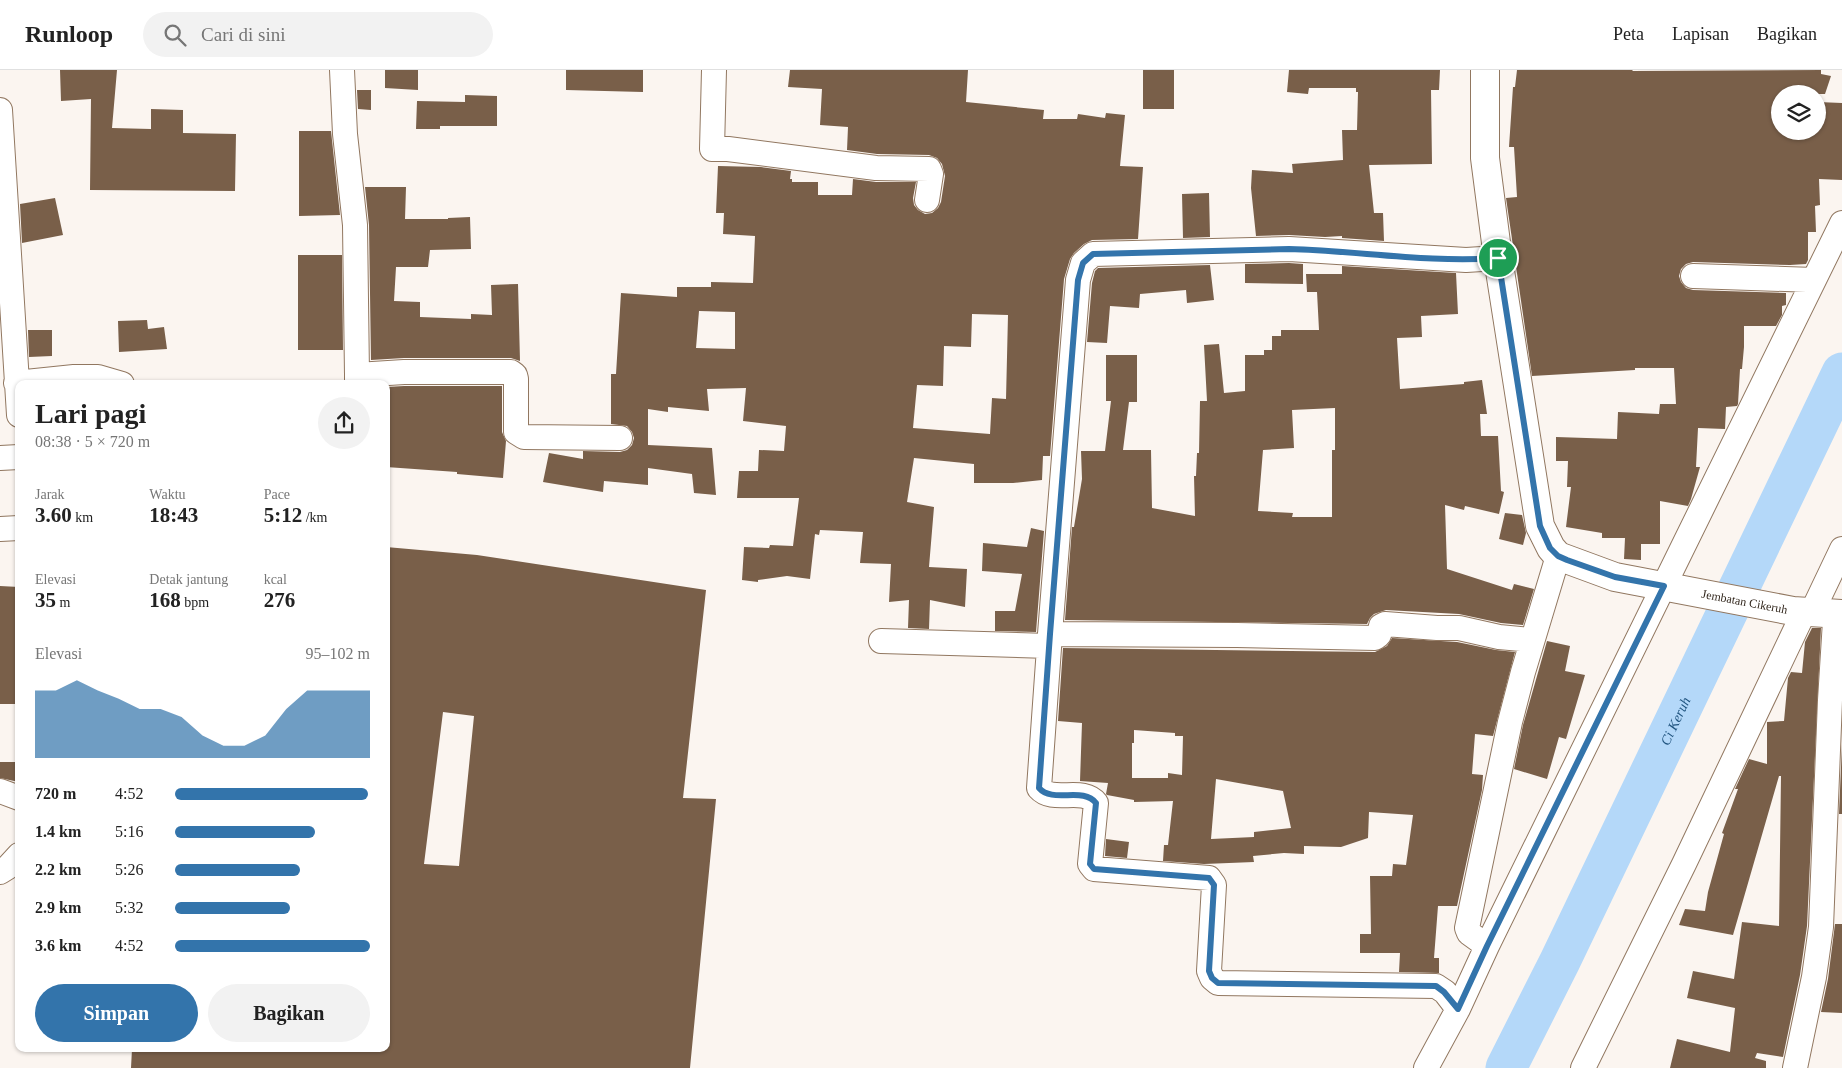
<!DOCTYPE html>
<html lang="id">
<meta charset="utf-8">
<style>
:root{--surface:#fff;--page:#f2f2f2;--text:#222;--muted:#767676;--line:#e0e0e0;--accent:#3374ab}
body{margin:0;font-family:Georgia,serif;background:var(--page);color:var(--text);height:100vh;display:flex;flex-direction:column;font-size:19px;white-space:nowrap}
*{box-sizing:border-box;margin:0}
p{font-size:16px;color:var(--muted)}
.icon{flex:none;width:28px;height:28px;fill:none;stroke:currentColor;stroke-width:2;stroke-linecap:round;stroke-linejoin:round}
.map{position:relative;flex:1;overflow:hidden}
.details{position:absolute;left:15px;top:310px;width:375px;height:672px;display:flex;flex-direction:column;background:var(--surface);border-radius:10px;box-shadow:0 1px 4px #0004}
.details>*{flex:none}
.controls{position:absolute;left:1771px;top:15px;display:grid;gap:10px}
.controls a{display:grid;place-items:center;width:55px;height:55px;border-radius:50%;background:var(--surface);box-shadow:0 1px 4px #0004;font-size:25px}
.pin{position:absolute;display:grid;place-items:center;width:42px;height:42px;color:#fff;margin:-21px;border:2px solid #fff;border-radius:50%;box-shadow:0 1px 5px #0007}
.round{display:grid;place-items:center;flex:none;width:52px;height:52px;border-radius:26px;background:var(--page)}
.head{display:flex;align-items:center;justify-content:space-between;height:85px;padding:0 20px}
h1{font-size:28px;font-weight:600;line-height:38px}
.stats{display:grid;grid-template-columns:repeat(3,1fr);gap:8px;height:85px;padding:5px 20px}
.stats div{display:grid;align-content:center}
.stats b{font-size:21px;font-weight:600}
.stats small{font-size:14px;font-weight:400}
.stats p{font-size:14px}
.chart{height:140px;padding:10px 20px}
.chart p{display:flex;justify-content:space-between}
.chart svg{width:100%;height:90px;margin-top:5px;fill:var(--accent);opacity:.7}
.action{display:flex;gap:10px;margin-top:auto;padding:10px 20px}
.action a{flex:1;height:58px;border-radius:30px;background:var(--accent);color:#fff;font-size:20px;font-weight:600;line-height:58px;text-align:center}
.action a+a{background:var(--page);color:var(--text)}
ul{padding:0 20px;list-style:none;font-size:16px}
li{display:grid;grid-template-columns:80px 60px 1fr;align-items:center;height:38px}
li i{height:12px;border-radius:6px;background:var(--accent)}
header{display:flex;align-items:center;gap:30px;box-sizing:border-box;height:70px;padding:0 25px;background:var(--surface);border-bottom:1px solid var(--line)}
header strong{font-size:24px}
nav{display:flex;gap:28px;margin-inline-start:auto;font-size:18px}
.search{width:350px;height:45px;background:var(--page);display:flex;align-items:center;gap:12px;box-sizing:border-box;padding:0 18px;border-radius:28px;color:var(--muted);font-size:19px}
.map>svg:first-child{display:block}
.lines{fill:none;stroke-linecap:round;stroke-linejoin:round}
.river{stroke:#b4d8f9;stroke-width:41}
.building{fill:#795f49;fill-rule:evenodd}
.street-casing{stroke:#917760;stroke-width:26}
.primary-casing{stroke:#917760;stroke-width:30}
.street{stroke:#fff;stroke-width:24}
.primary{stroke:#fff;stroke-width:28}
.route-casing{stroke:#fff;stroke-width:10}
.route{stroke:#3374ab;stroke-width:6}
.labels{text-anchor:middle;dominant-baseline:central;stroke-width:5;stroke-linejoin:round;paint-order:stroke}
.street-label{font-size:12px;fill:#34291f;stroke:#fff}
.water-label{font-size:14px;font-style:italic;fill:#20547f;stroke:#fff}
</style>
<header>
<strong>Runloop</strong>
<div class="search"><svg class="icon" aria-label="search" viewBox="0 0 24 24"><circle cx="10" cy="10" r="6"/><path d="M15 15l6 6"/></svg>Cari di sini</div>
<nav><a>Peta</a><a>Lapisan</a><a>Bagikan</a></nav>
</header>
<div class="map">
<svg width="1842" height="998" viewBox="0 0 1842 998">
<rect width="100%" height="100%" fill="#fbf5f0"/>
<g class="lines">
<!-- river -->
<path class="river" id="s1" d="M 1506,998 L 1560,891 L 1842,303"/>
</g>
<!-- building -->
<path class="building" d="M 60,0 L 117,0 L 112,58 L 151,59 L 151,39 L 183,40 L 183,63 L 236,64 L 235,121 L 90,120 L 91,29 L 61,31 Z
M 385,0 L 418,0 L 418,20 L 385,18 Z
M 566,0 L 643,0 L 643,22 L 566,20 Z
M 790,0 L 968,0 L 966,32 L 1044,40 L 1043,49 L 1077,49 L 1078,44 L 1105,48 L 1106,43 L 1125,45 L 1120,96 L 1143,97 L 1138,169 L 1092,170 L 1084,174 L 1074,183 L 1070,189 L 1064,209 L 1050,386 L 1043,386 L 1042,410 L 1013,413 L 974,413 L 974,394 L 914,388 L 907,432 L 934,437 L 929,497 L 967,499 L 965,537 L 930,530 L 929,559 L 908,558 L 909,530 L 889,532 L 891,494 L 860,493 L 863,462 L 820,460 L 819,465 L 815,464 L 810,509 L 787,506 L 758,510 L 758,512 L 742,510 L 744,477 L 769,478 L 770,475 L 793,476 L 799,428 L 737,428 L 739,401 L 758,401 L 759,380 L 784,381 L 786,356 L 743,351 L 746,318 L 707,319 L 709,341 L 668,337 L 668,342 L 648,339 L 648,375 L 712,378 L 716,425 L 694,423 L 692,404 L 648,398 L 648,415 L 604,411 L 603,422 L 543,412 L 549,383 L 583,389 L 583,381 L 620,382 L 627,380 L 632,375 L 634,368 L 632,362 L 627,356 L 611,354 L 611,304 L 616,304 L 621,223 L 677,227 L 677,217 L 711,217 L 711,212 L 753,213 L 755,166 L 723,164 L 724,143 L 716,143 L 718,96 L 761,97 L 791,101 L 790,109 L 792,109 L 792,112 L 818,112 L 818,125 L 852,125 L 853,109 L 876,112 L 916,112 L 913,128 L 914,135 L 918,140 L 925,144 L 932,143 L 938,138 L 941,132 L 945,106 L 942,94 L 937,88 L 929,85 L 877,84 L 847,80 L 848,57 L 820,55 L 822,19 L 788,17 ZM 699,241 L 735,242 L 735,279 L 696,278 ZM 972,244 L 1008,245 L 1006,329 L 992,328 L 990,364 L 913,358 L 917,315 L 943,316 L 944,276 L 971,277 Z
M 1143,0 L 1174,0 L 1174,39 L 1143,39 Z
M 1289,0 L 1440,0 L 1439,20 L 1431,20 L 1432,94 L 1369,95 L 1374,143 L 1383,143 L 1384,171 L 1342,168 L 1342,166 L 1325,167 L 1289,165 L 1256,166 L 1251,118 L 1252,100 L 1293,103 L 1292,94 L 1343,90 L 1342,60 L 1357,60 L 1358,22 L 1356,22 L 1356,18 L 1309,18 L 1308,24 L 1287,22 Z
M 1517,0 L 1632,0 L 1633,1 L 1821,0 L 1821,4 L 1831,6 L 1825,24 L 1780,24 L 1780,61 L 1818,61 L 1818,32 L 1842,33 L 1842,110 L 1819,109 L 1820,135 L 1815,136 L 1816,162 L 1808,162 L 1808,190 L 1806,194 L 1790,195 L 1693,192 L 1686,194 L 1681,199 L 1679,206 L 1681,212 L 1686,218 L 1693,220 L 1786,223 L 1786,235 L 1782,236 L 1782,245 L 1776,256 L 1744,256 L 1744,277 L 1742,299 L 1740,299 L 1738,334 L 1737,336 L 1726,337 L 1725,359 L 1698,358 L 1696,397 L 1700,397 L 1691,429 L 1688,436 L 1660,431 L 1660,474 L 1641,474 L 1641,490 L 1624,489 L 1625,468 L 1602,468 L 1602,463 L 1566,457 L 1571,417 L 1567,417 L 1568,391 L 1556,391 L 1556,367 L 1617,369 L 1618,342 L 1659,344 L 1660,334 L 1676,334 L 1674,298 L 1635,298 L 1635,300 L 1532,306 L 1506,128 L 1517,127 L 1514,77 L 1509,77 L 1513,17 L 1515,17 Z
M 357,20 L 371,20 L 371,40 L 358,39 Z
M 465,25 L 497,26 L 497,56 L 440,56 L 440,59 L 416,59 L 417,31 L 465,32 Z
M 299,61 L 331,61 L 340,145 L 299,146 Z
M 365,117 L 406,117 L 405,149 L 448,149 L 448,148 L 470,147 L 471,179 L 430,180 L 428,197 L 396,197 L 394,231 L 420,232 L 420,247 L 471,249 L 471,244 L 492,245 L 491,215 L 518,214 L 520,291 L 511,288 L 404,288 L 371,290 L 369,155 Z
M 1209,123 L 1210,167 L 1183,168 L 1182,124 Z
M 55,128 L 63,165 L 22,173 L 20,134 Z
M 298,185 L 342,185 L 343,280 L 298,280 Z
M 1289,193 L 1303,194 L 1303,214 L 1245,213 L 1245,194 Z
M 1210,195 L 1214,230 L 1187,233 L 1186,220 L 1140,224 L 1139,238 L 1110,236 L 1107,273 L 1087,272 L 1092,213 L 1095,201 L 1098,198 Z
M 1342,196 L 1456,203 L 1458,244 L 1421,246 L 1422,267 L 1397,268 L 1400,319 L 1464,314 L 1464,312 L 1482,310 L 1487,344 L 1480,344 L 1481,366 L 1498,366 L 1501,421 L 1504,422 L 1499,444 L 1465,436 L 1464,440 L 1445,435 L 1447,499 L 1512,520 L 1514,514 L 1534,519 L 1523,555 L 1501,553 L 1459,544 L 1386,540 L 1374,544 L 1370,548 L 1367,554 L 1065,550 L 1072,457 L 1074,457 L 1082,409 L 1081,381 L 1105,381 L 1111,331 L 1106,331 L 1106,285 L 1137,285 L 1137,332 L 1129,332 L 1123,380 L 1151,380 L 1152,438 L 1195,446 L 1194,406 L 1196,406 L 1197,383 L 1199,383 L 1200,331 L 1207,331 L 1204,275 L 1219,274 L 1224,323 L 1245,321 L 1245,285 L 1264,285 L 1264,280 L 1272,280 L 1272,266 L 1281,266 L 1281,260 L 1319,260 L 1317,222 L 1307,222 L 1306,204 L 1342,204 ZM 1335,338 L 1335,380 L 1332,380 L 1332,447 L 1292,447 L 1293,443 L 1258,441 L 1263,380 L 1294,378 L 1292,340 Z
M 147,250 L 148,259 L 164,257 L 167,279 L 119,282 L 118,251 Z
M 28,260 L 52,260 L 52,286 L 29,287 Z
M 404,316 L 502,316 L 502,362 L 506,371 L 503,408 L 457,404 L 457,402 L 386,397 L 386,317 Z
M 1505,443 L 1522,445 L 1526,463 L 1523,475 L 1499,469 Z
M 1031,458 L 1044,461 L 1036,562 L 995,561 L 995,541 L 1015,541 L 1022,504 L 982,501 L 983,473 L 1027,477 Z
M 386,477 L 477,485 L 706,520 L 683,728 L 716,729 L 690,998 L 131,998 L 132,979 L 386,979 ZM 443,642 L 474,646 L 459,796 L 424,794 Z
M 0,516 L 19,517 L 19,634 L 0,634 Z
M 1812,558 L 1821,558 L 1807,856 L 1800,905 L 1783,987 L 1757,983 L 1755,988 L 1766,991 L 1766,998 L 1670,998 L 1677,969 L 1730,982 L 1735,938 L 1687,928 L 1693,901 L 1734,909 L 1742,852 L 1779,856 L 1781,706 L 1779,706 L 1733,865 L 1679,855 L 1685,839 L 1705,841 L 1708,822 L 1724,764 L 1722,763 L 1738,719 L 1735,719 L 1749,689 L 1767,694 L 1767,652 L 1784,651 L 1788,608 L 1791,602 L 1802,603 L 1805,572 Z
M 1392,568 L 1457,572 L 1496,580 L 1515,582 L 1493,666 L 1475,664 L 1472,704 L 1483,705 L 1482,720 L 1457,836 L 1438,836 L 1434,888 L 1439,888 L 1439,903 L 1399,902 L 1400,883 L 1360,883 L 1360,864 L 1371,864 L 1370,806 L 1392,806 L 1393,794 L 1406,795 L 1413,745 L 1369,742 L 1368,768 L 1341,777 L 1304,776 L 1304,784 L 1284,783 L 1253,786 L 1254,792 L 1204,794 L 1163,791 L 1164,775 L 1168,775 L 1173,731 L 1134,732 L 1134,730 L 1107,725 L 1106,724 L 1108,713 L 1080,711 L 1082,653 L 1058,651 L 1063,578 L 1375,582 L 1387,576 ZM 1134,660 L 1175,663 L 1175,666 L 1183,666 L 1182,705 L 1168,703 L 1168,708 L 1132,708 L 1132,673 L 1134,673 ZM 1216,709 L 1283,721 L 1291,758 L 1254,762 L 1254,767 L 1211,769 Z
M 1547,571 L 1570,576 L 1565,601 L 1585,605 L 1566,669 L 1559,667 L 1547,709 L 1514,699 L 1523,655 Z
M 1842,674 L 1842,744 L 1839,744 Z
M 0,692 L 19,692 L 19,712 L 0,708 Z
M 1106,769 L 1129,772 L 1127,788 L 1105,786 Z
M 1835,854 L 1842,854 L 1842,943 L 1821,942 L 1828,909 Z"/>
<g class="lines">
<defs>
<path id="street" d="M 342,0 L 345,64 L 355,155 L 357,305
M 714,0 L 712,79 L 728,79 L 876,98 L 929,99 L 931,104 L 927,130
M 0,40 L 19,345
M 1693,206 L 1814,210
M 16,313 L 74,307 L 98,307 L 122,314
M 357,314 L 357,305 L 404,302 L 511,302 L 515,305 L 516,309 L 516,362 L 524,367 L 620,368
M 0,388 L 19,387
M 0,459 L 19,458
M 1812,542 L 1842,479
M 1050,564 L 1237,565 L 1375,568 L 1379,565 L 1381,556 L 1385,554 L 1437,558 L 1459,558 L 1499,567 L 1532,570
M 881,571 L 1049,576
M 0,721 L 19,728
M 0,802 L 8,797 L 19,785
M 1487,876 L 1469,863 L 1467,858 L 1510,652 L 1523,602 L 1558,486
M 1458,939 L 1445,922 L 1436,916 L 1218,913 L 1212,908 L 1209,901 L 1214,815 L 1209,808 L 1094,799 L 1090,794 L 1096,733 C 1083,716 1053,734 1039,718 L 1050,564 L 1078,210 L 1083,193 L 1093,184 L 1289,179 L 1466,190 L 1498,188
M 1426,998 L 1458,939 L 1487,876 L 1842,153
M 1583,998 L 1684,794 L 1804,542
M 1795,998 L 1814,907 L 1821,857 L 1830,630 L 1835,551 L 1834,545"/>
<g id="primary">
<path id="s2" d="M 1485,0 L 1485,88 L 1498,188 L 1540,456 L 1551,478 L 1558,486 L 1615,507 L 1793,541 L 1842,544"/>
</g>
</defs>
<!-- street casing -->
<use href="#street" class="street-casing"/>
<!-- primary casing -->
<use href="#primary" class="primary-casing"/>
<!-- street -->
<use href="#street" class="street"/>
<!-- primary -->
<use href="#primary" class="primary"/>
</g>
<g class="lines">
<defs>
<path id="route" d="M 1289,179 C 1359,181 1429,193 1498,188 L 1540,456 L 1550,478 L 1558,486 L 1567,490 L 1615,507 L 1664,516 L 1487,876 L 1458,939 L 1444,922 L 1436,916 L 1218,913 L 1212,908 L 1209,901 L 1214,815 L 1209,808 L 1094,799 L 1090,794 L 1096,733 C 1083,716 1053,734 1039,718 L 1050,564 L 1078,210 L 1083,193 L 1093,184 Z"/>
</defs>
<!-- route casing -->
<use href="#route" class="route-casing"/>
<!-- route -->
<use href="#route" class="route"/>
</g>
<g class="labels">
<!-- street labels -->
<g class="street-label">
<text stroke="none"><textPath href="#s2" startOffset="688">Jembatan Cikeruh</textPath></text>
</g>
<!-- water labels -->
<g class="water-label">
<text stroke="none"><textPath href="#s1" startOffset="386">Ci Keruh</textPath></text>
</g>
</g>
</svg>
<div class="controls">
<a><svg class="icon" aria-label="layers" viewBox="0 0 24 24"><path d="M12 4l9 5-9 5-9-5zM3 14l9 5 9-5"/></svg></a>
</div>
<div class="pin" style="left:1498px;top:188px;background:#1e9e55"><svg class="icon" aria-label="arrive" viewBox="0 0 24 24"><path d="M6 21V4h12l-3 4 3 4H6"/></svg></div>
<section class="details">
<div class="head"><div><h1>Lari pagi</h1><p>08:38 · 5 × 720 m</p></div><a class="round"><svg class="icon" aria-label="share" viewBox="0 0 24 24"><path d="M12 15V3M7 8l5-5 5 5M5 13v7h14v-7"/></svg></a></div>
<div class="stats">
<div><p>Jarak</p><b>3.60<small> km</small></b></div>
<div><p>Waktu</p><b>18:43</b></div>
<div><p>Pace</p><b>5:12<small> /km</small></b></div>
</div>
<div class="stats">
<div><p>Elevasi</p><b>35<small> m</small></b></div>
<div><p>Detak jantung</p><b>168<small> bpm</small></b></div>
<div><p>kcal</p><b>276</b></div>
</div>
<div class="chart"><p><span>Elevasi</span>95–102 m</p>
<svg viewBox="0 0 160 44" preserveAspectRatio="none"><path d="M0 44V11L10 11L20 6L30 11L40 15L50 20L60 20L70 24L80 33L90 38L100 38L110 33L120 20L130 11L140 11L150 11L160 11V44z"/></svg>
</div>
<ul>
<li><b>720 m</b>4:52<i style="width:99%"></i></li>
<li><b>1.4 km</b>5:16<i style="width:72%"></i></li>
<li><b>2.2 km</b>5:26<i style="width:64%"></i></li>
<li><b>2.9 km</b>5:32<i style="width:59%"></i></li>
<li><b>3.6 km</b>4:52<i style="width:100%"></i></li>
</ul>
<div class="action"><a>Simpan</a><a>Bagikan</a></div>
</section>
</div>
